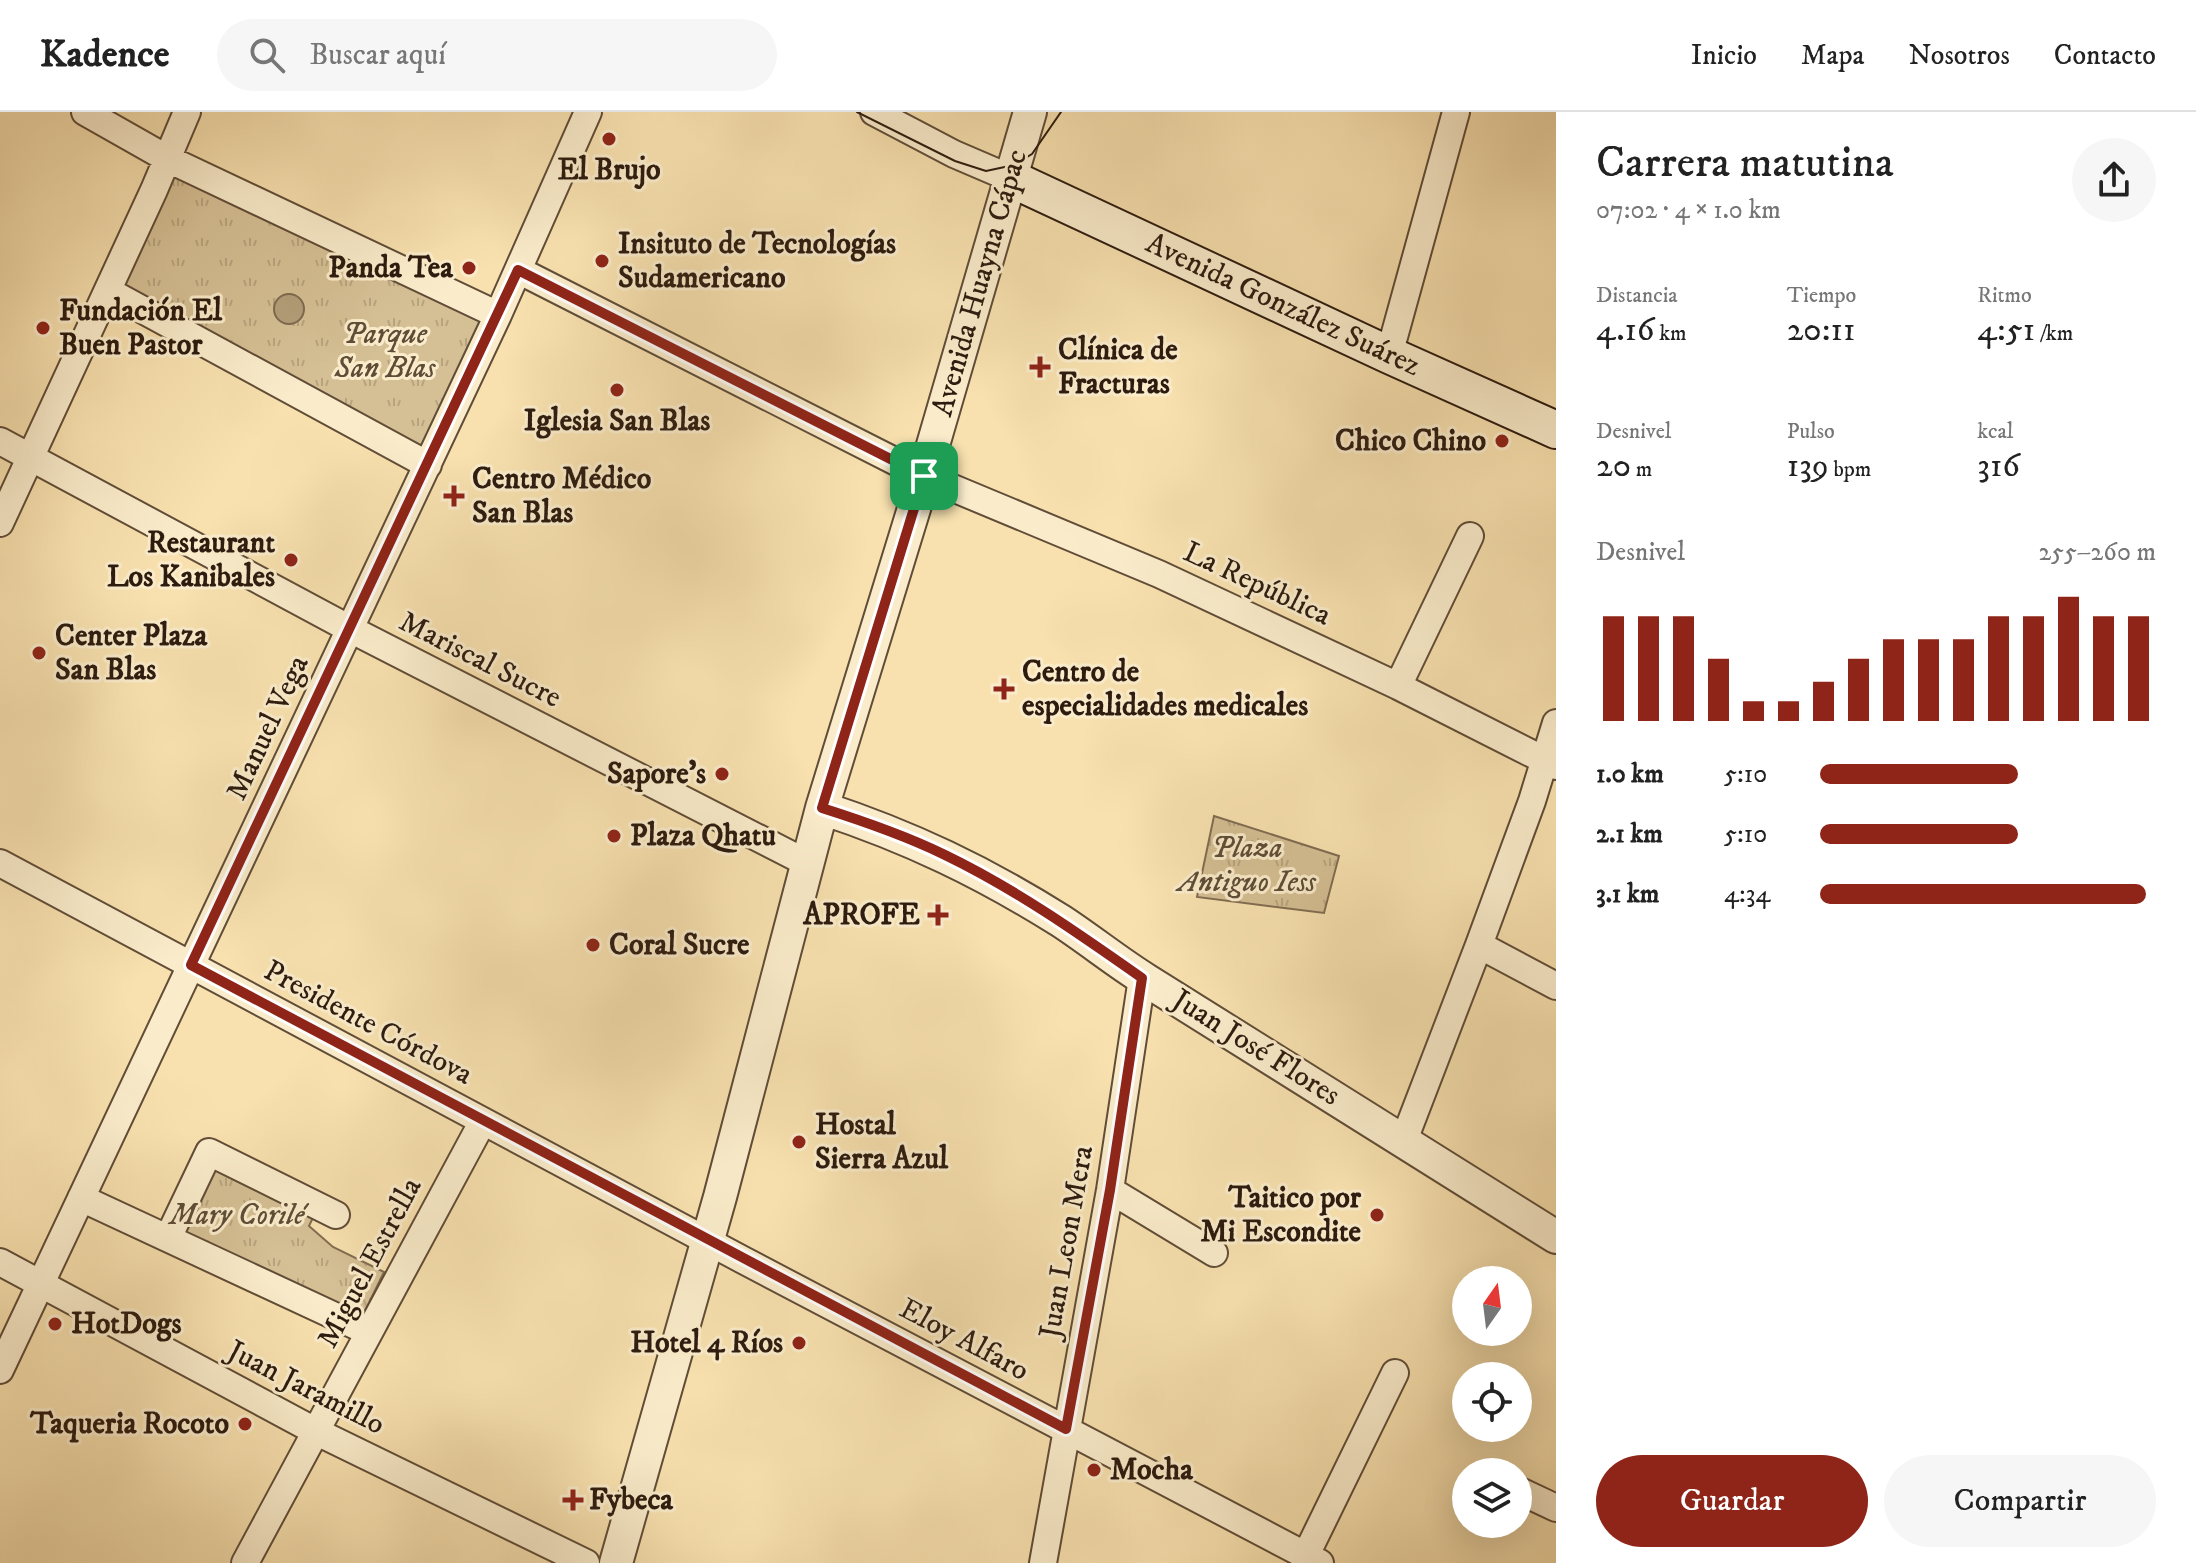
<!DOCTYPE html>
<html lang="es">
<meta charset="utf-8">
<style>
:root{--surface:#fff;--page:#f6f6f6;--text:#222;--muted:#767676;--line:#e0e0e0;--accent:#8f2418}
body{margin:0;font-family:"IM FELL DW Pica",serif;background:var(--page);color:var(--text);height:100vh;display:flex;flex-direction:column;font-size:30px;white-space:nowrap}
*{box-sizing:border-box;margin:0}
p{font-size:26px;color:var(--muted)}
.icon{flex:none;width:44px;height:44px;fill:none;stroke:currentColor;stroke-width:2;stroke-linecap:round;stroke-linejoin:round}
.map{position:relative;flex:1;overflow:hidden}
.details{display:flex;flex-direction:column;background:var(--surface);width:640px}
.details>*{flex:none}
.needle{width:52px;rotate:14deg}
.tools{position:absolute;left:1452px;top:1154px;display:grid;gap:16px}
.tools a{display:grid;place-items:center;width:80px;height:80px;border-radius:50%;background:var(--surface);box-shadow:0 8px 32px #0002;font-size:40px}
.pin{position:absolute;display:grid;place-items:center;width:68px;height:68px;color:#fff;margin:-34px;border-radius:16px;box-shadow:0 4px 12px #0006}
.round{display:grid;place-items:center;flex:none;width:84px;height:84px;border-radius:42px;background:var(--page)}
.overview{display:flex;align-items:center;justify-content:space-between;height:136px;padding:0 40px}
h1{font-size:44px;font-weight:600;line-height:60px}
.metrics{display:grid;grid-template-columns:repeat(3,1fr);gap:12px;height:136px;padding:8px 40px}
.metrics div{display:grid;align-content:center}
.metrics b{font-size:34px;font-weight:600}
.metrics small{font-size:22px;font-weight:400}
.metrics p{font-size:22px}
.chart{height:224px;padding:16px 40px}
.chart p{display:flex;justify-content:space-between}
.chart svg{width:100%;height:144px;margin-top:8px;stroke:var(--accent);stroke-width:6}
.cta{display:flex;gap:16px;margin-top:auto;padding:16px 40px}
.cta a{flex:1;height:92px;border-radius:48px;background:var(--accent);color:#fff;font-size:32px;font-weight:600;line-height:92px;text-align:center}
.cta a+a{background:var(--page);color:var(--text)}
ul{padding:0 40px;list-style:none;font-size:26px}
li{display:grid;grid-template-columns:128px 96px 1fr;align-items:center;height:60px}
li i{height:20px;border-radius:10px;background:var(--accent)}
header{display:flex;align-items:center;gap:48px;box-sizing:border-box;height:112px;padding:0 40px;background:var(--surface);border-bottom:2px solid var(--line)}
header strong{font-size:38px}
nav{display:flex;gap:44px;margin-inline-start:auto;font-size:28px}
.search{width:560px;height:72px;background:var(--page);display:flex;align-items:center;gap:20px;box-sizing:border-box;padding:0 28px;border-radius:44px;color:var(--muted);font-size:30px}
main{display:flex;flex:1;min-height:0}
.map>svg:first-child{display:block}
.park{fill:url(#park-tufts);stroke:#816d52;stroke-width:2}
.water{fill:#b39e79;stroke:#7d6a4f;stroke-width:2}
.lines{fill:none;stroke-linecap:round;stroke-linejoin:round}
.minor-casing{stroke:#604c37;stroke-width:30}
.tertiary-casing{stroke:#604c37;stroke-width:36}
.secondary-casing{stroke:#2d1b0f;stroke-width:40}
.minor{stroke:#faeccb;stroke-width:26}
.tertiary{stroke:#faeccb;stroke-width:32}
.secondary{stroke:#faeccb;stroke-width:36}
.tram{stroke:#2d1b0f;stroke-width:2}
.route-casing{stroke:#fff;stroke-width:16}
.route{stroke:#8f2418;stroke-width:10}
.poi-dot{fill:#8f2418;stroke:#faeccb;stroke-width:3}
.labels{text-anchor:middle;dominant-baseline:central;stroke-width:6;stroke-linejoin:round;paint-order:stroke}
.poi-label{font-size:30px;font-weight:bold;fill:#2d1b0f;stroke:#faeccb;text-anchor:start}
.street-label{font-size:30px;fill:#2d1b0f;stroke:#faeccb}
.park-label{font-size:30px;font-style:italic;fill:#5f4c37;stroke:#faeccb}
</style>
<header>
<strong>Kadence</strong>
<div class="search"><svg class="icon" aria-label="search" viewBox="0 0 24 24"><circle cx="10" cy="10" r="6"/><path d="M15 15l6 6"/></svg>Buscar aquí</div>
<nav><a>Inicio</a><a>Mapa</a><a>Nosotros</a><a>Contacto</a></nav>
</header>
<main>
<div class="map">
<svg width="1556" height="1451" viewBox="0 0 1556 1451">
<defs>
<pattern id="park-tufts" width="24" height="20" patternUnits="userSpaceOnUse" patternTransform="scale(2)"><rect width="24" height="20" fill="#d5bf94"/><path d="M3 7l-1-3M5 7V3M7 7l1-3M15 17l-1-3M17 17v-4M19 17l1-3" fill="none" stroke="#b7a47e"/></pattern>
</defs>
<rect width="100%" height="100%" fill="#f8e1af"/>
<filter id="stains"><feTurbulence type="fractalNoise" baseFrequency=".0025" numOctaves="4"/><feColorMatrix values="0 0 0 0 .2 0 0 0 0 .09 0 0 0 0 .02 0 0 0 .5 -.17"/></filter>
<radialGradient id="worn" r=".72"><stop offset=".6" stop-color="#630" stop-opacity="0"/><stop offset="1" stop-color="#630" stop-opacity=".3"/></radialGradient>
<!-- park -->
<path class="park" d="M 167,61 L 484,202 L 426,341 L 116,171 Z
M 1214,704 L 1339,744 L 1324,801 L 1197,785 Z
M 219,1048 L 317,1097 L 309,1114 L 333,1135 L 384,1160 L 361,1207 L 179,1120 Z"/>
<!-- water -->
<path class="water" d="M274 197a15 15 0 1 1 30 0a15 15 0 1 1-30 0Z"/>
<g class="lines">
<defs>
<path id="minor" d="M 85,0 L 168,47 L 498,203
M 874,0 L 954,42 L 1010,66
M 518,158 L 924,364 L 1159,462 L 1398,574 L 1556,654
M 108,179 L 428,353
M 1389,243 L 1456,0
M 0,329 L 350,517 L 807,751
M 0,411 L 154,78 L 187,0
M 1398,574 L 1470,424
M 0,751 L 743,1148 L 1320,1451
M 1479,833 L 1556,874
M 1404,1028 L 1479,833 L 1532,689 L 1556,611
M 1110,1078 L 1214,1141
M 81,1086 L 369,1220
M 168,1126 L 209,1040 L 336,1103
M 0,1150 L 315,1319 L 586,1451
M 0,1258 L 498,203 L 588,0
M 1518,1378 L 1556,1396
M 1306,1443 L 1395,1261
M 245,1451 L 483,1009
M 1043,1451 L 1110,1078 L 1142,866"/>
<path id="tertiary" d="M 822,696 C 910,725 983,760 1061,809 C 1090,828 1117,850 1146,868 C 1282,954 1419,1039 1556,1125
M 616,1451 L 720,1085 L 822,696 L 924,364 L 1030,0"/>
<path id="secondary" d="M 1010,66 L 1389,243 L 1556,318"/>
</defs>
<!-- minor casing -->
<use href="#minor" class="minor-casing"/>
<!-- tertiary casing -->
<use href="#tertiary" class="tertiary-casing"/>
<!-- secondary casing -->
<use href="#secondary" class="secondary-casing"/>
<!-- minor -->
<use href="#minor" class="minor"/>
<!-- tertiary -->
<use href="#tertiary" class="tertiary"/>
<!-- secondary -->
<use href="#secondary" class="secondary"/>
<!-- tram -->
<path class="tram" d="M 857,0 L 955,49 L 986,59 L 1014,53 L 1032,42 L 1061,0"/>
</g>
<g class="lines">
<defs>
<path id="route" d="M 518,158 L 924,364 L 822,696 C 863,709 904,723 943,742 C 1014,776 1078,821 1142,866 L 1110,1078 L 1066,1317 L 191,853 Z"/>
</defs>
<!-- route casing -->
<use href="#route" class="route-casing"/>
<!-- route -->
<use href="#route" class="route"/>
</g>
<!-- markers -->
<g class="poi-dot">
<circle cx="609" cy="27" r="8"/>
<circle cx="602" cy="149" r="8"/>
<circle cx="469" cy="156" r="8"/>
<circle cx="43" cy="216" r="8"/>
<path d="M1036 243h8v8h8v8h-8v8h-8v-8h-8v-8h8z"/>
<circle cx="617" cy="278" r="8"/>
<circle cx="1502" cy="329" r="8"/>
<path d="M450 372h8v8h8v8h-8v8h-8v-8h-8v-8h8z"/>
<circle cx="291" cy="448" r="8"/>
<circle cx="39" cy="541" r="8"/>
<path d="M1000 565h8v8h8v8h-8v8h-8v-8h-8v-8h8z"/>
<circle cx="722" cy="662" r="8"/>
<circle cx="614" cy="724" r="8"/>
<path d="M934 791h8v8h8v8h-8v8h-8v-8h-8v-8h8z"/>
<circle cx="593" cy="833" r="8"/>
<circle cx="799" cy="1030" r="8"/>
<circle cx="1377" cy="1103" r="8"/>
<circle cx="55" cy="1212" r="8"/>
<circle cx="799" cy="1231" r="8"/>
<circle cx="245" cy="1312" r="8"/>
<circle cx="1094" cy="1358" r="8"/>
<path d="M569 1376h8v8h8v8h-8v8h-8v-8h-8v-8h8z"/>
</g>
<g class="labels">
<!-- poi labels -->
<g class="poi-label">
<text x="609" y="58" text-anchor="middle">El Brujo</text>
<text x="618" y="132">Insituto de Tecnologías<tspan x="618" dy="34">Sudamericano</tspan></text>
<text x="453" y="156" text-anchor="end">Panda Tea</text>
<text x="59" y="199">Fundación El<tspan x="59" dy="34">Buen Pastor</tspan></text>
<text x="1058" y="238">Clínica de<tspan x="1058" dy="34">Fracturas</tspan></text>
<text x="617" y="309" text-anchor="middle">Iglesia San Blas</text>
<text x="1486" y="329" text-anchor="end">Chico Chino</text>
<text x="472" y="367">Centro Médico<tspan x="472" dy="34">San Blas</tspan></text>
<text x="275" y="431" text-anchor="end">Restaurant<tspan x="275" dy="34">Los Kanibales</tspan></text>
<text x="55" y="524">Center Plaza<tspan x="55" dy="34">San Blas</tspan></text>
<text x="1022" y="560">Centro de<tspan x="1022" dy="34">especialidades medicales</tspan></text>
<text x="706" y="662" text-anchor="end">Sapore's</text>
<text x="630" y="724">Plaza Qhatu</text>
<text x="920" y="803" text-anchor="end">APROFE</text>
<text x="609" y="833">Coral Sucre</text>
<text x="815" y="1013">Hostal<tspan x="815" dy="34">Sierra Azul</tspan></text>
<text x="1361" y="1086" text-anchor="end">Taitico por<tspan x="1361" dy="34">Mi Escondite</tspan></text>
<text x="71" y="1212">HotDogs</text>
<text x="783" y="1231" text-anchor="end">Hotel 4 Ríos</text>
<text x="229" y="1312" text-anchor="end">Taqueria Rocoto</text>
<text x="1110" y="1358">Mocha</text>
<text x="589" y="1388">Fybeca</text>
</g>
<!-- street labels -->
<g class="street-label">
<text transform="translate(980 171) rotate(-74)">Avenida Huayna Cápac</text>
<text transform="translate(1283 193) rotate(25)">Avenida González Suárez</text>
<text transform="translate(1257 472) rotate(25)">La República</text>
<text transform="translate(480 548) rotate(27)">Mariscal Sucre</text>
<text transform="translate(268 616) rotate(-65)">Manuel Vega</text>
<text transform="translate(368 911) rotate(28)">Presidente Córdova</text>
<text transform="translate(1256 936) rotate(32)">Juan José Flores</text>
<text transform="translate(1067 1130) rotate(-80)">Juan Leon Mera</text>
<text transform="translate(370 1151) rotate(-62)">Miguel Estrella</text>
<text transform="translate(964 1228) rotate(28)">Eloy Alfaro</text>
<text transform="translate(306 1276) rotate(27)">Juan Jaramillo</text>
</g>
<!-- park labels -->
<g class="park-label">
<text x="385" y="222">Parque<tspan x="385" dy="34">San Blas</tspan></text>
<text x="1247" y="736">Plaza<tspan x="1247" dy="34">Antiguo Iess</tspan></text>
<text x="237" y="1103">Mary Corilé</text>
</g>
</g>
<rect width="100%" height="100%" filter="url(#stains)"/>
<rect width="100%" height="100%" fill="url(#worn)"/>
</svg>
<div class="tools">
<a><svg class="needle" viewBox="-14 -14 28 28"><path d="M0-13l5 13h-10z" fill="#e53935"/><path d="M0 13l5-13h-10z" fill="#767676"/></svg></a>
<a><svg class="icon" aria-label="locate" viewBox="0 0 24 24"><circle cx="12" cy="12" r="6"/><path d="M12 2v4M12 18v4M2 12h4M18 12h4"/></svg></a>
<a><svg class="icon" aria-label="layers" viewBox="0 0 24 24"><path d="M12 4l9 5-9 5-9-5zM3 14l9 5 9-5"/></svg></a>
</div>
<div class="pin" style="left:924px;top:364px;background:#1e9e55"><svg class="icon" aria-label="arrive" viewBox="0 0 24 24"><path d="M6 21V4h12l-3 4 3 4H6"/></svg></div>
</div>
<section class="details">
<div class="overview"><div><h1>Carrera matutina</h1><p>07:02 · 4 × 1.0 km</p></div><a class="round"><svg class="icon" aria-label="share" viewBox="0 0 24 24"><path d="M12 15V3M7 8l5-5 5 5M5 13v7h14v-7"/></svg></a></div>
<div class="metrics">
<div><p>Distancia</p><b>4.16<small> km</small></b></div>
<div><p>Tiempo</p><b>20:11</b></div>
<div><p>Ritmo</p><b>4:51<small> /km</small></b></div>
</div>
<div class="metrics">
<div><p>Desnivel</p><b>20<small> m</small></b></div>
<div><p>Pulso</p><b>139<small> bpm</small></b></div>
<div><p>kcal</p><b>316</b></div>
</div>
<div class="chart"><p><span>Desnivel</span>255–260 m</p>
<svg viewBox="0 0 160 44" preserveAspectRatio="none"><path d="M5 44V12M15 44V12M25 44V12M35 44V25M45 44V38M55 44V38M65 44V32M75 44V25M85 44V19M95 44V19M105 44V19M115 44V12M125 44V12M135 44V6M145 44V12M155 44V12"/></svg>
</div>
<ul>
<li><b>1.0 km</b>5:10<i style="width:59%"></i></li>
<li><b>2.1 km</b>5:10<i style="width:59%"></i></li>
<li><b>3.1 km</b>4:34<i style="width:97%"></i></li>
</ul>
<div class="cta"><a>Guardar</a><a>Compartir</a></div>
</section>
</main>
